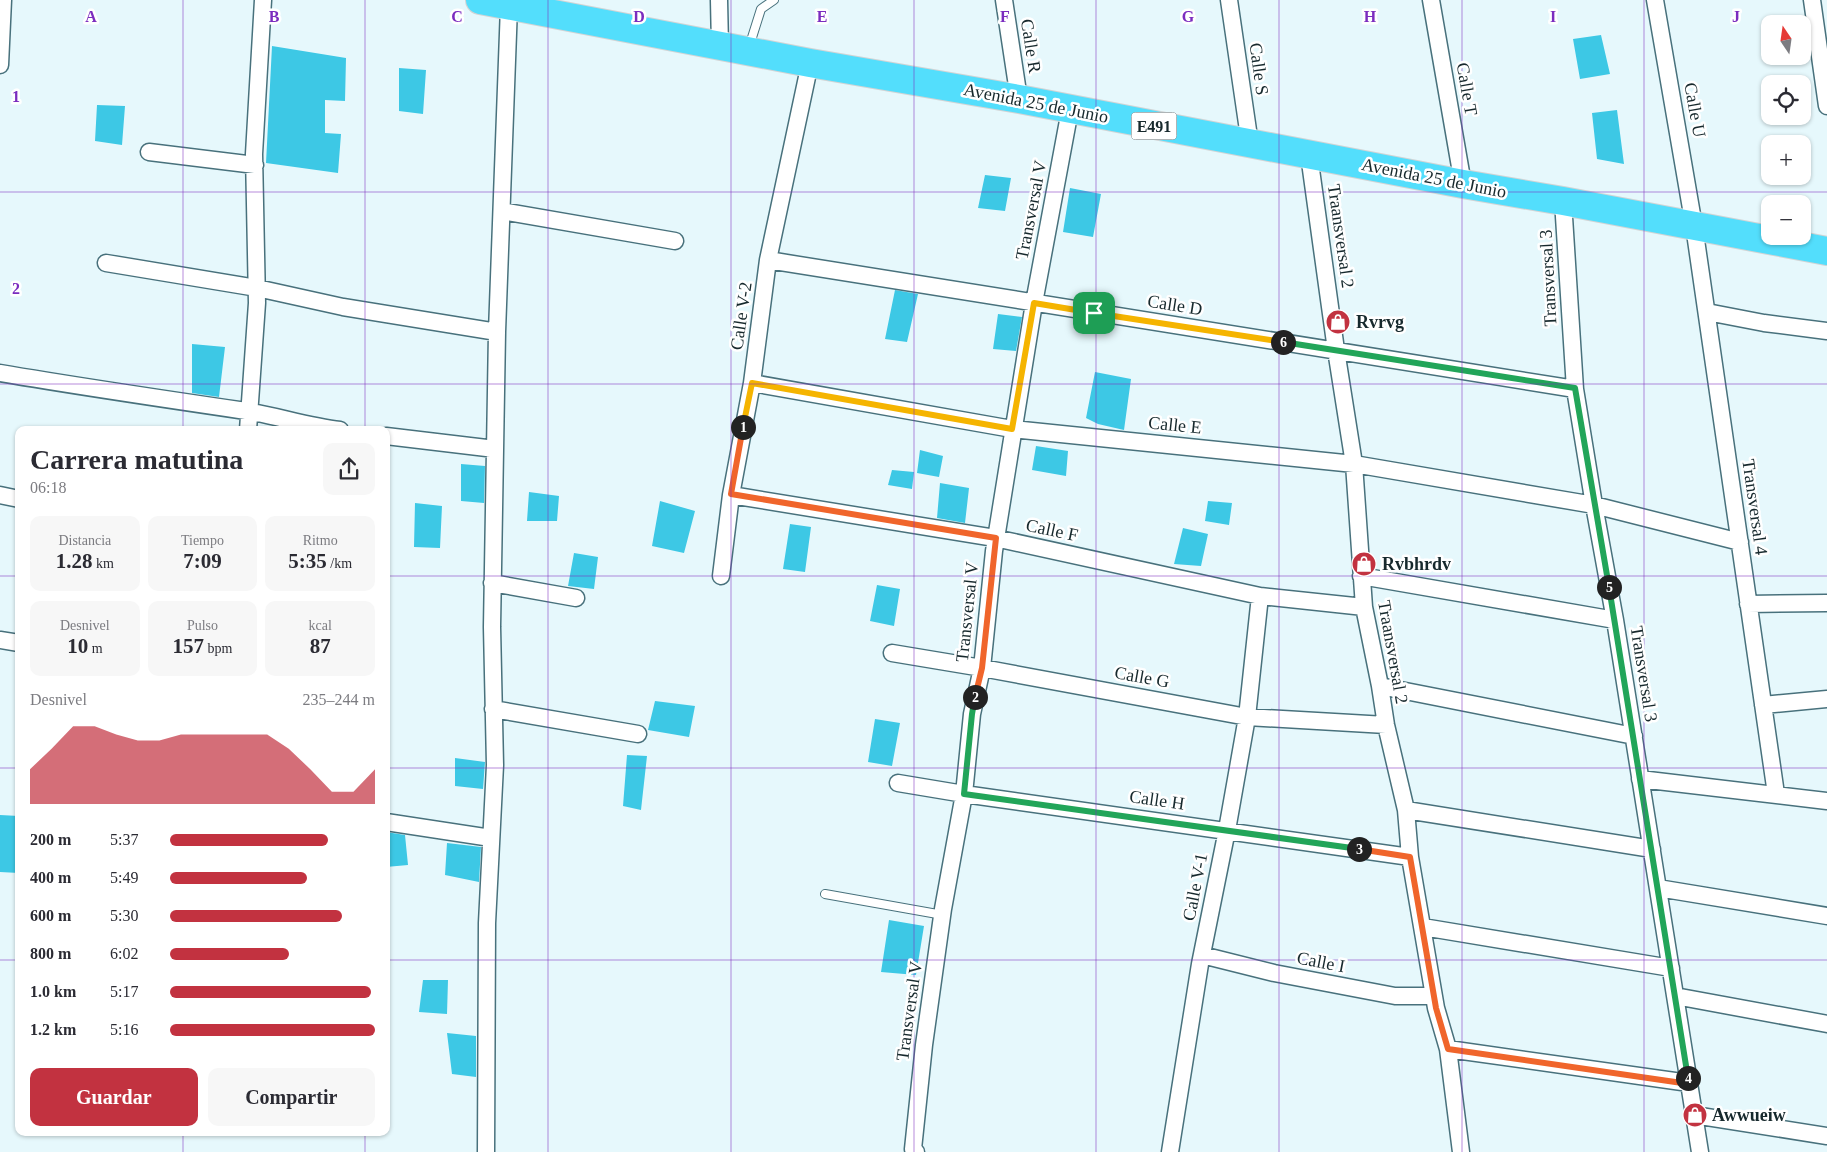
<!DOCTYPE html>
<html lang="es">
<meta charset="utf-8">
<style>
:root{--surface:#fff;--page:#f7f7f7;--text:#2b2b33;--muted:#7c7c81;--accent:#c23240}
body{margin:0;font-family:Georgia,serif;background:var(--page);color:var(--text);height:100vh;display:flex;flex-direction:column;font-size:19px;white-space:nowrap}
*{box-sizing:border-box;margin:0}
p{font-size:16px;color:var(--muted)}
.icon{flex:none;width:28px;height:28px;fill:none;stroke:currentColor;stroke-width:2;stroke-linecap:round;stroke-linejoin:round}
.map{position:relative;flex:1;overflow:hidden}
.sheet{position:absolute;left:15px;top:426px;width:375px;height:710px;display:flex;flex-direction:column;background:var(--surface);border-radius:10px;box-shadow:0 1px 4px #0004}
.sheet>*{flex:none}
.needle{width:32px;rotate:347deg}
.controls{position:absolute;left:1761px;top:15px;display:grid;gap:10px}
.controls a{display:grid;place-items:center;width:50px;height:50px;border-radius:10px;background:var(--surface);box-shadow:0 1px 4px #0004;font-size:25px}
.pin{position:absolute;display:grid;place-items:center;width:42px;height:42px;color:#fff;margin:-21px;border-radius:10px;box-shadow:0 2px 8px #0006}
.km{position:absolute;width:25px;height:25px;margin:-12px;border-radius:50%;background:#222;color:#fff;font-size:14px;line-height:25px;text-align:center}
.round{display:grid;place-items:center;flex:none;width:52px;height:52px;border-radius:10px;background:var(--page)}
.summary{display:flex;align-items:center;justify-content:space-between;height:85px;padding:0 15px}
h1{font-size:28px;font-weight:700;line-height:38px}
.metrics{display:grid;grid-template-columns:repeat(3,1fr);gap:8px;height:85px;padding:5px 15px}
.metrics div{display:grid;align-content:center;border-radius:10px;background:var(--page);text-align:center}
.metrics b{font-size:21px;font-weight:700}
.metrics small{font-size:14px;font-weight:400}
.metrics p{font-size:14px}
.chart{height:140px;padding:10px 15px}
.chart p{display:flex;justify-content:space-between}
.chart svg{width:100%;height:90px;margin-top:5px;fill:var(--accent);opacity:.7}
.primary-button{display:flex;gap:10px;margin-top:auto;padding:10px 15px}
.primary-button a{flex:1;height:58px;border-radius:10px;background:var(--accent);color:#fff;font-size:20px;font-weight:700;line-height:58px;text-align:center}
.primary-button a+a{background:var(--page);color:var(--text)}
ul{padding:0 15px;list-style:none;font-size:16px}
li{display:grid;grid-template-columns:80px 60px 1fr;align-items:center;height:38px}
li i{height:12px;border-radius:6px;background:var(--accent)}
.map>svg:first-child{display:block}
.building{fill:#3dc8e5}
.lines{fill:none;stroke-linecap:round;stroke-linejoin:round}
.lane-casing{stroke:#48717c;stroke-width:10}
.street-casing{stroke:#48717c;stroke-width:19}
.highway-casing{stroke:#d1d4d5;stroke-width:30}
.lane{stroke:#fff;stroke-width:8}
.street{stroke:#fff;stroke-width:16}
.highway{stroke:#53defc;stroke-width:28}
.split-1-casing{stroke:#fff;stroke-width:10}
.split-2-casing{stroke:#fff;stroke-width:10}
.split-3-casing{stroke:#fff;stroke-width:10}
.split-4-casing{stroke:#fff;stroke-width:10}
.split-5-casing{stroke:#fff;stroke-width:10}
.split-6-casing{stroke:#fff;stroke-width:10}
.split-7-casing{stroke:#fff;stroke-width:10}
.split-1{stroke:#f5b400;stroke-width:6}
.split-2{stroke:#f0652b;stroke-width:6}
.split-3{stroke:#22a559;stroke-width:6}
.split-4{stroke:#f0652b;stroke-width:6}
.split-5{stroke:#22a559;stroke-width:6}
.split-6{stroke:#22a559;stroke-width:6}
.split-7{stroke:#f5b400;stroke-width:6}
.grid{fill:none;stroke:#7b2cbf;stroke-width:1;stroke-opacity:0.55}
.labels{text-anchor:middle;dominant-baseline:central;stroke-width:5;stroke-linejoin:round;paint-order:stroke}
.shield{fill:#fff;stroke:#5d696c;stroke-width:1}
.shield-label{font-size:16px;font-weight:bold;fill:#17292d}
.street-label{font-size:18px;fill:#17292d;stroke:#fff}
.poi-label{font-size:18px;font-weight:bold;fill:#17292d;stroke:#fff;text-anchor:start}
.grid-label{font-size:16px;text-anchor:middle;font-weight:bold;fill:#7b2cbf;stroke:#fff;stroke-width:5;stroke-linejoin:round;paint-order:stroke}
</style>
<div class="map">
<svg width="1827" height="1152" viewBox="0 0 1827 1152">
<rect width="100%" height="100%" fill="#e6f8fc"/>
<!-- building -->
<path class="building" d="M 1601,35 L 1610,74 L 1580,79 L 1573,39 Z
M 272,46 L 346,58 L 345,101 L 325,100 L 325,133 L 341,134 L 338,173 L 266,163 Z
M 399,68 L 426,70 L 423,114 L 399,111 Z
M 97,105 L 125,106 L 122,145 L 95,141 Z
M 1617,110 L 1624,164 L 1597,159 L 1592,113 Z
M 985,175 L 1011,178 L 1005,211 L 978,208 Z
M 1070,188 L 1101,194 L 1093,237 L 1063,232 Z
M 895,290 L 918,294 L 907,342 L 885,339 Z
M 998,314 L 1022,317 L 1016,351 L 993,349 Z
M 192,344 L 225,347 L 219,397 L 192,393 Z
M 1095,372 L 1131,379 L 1124,430 L 1098,424 L 1086,418 Z
M 1036,446 L 1068,451 L 1066,476 L 1032,470 Z
M 920,450 L 943,456 L 939,477 L 917,473 Z
M 461,464 L 485,466 L 484,503 L 461,501 Z
M 892,470 L 914,472 L 912,489 L 888,485 Z
M 940,483 L 969,488 L 965,523 L 937,518 Z
M 529,492 L 559,496 L 557,521 L 527,521 Z
M 660,501 L 695,511 L 684,553 L 652,546 Z
M 1208,501 L 1232,503 L 1229,525 L 1205,521 Z
M 415,503 L 442,506 L 440,548 L 414,547 Z
M 790,524 L 811,527 L 805,572 L 783,569 Z
M 1183,528 L 1208,534 L 1201,566 L 1174,564 Z
M 574,553 L 598,557 L 594,589 L 568,586 Z
M 877,585 L 900,589 L 894,626 L 870,621 Z
M 655,701 L 695,706 L 689,737 L 648,730 Z
M 875,719 L 900,723 L 892,766 L 868,762 Z
M 627,755 L 647,756 L 641,810 L 623,806 Z
M 455,758 L 485,762 L 483,789 L 455,786 Z
M 0,815 L 19,816 L 19,873 L 0,872 Z
M 386,832 L 405,835 L 408,865 L 386,867 Z
M 447,843 L 481,847 L 479,882 L 445,875 Z
M 889,920 L 924,926 L 916,975 L 881,972 Z
M 423,980 L 448,980 L 447,1014 L 419,1012 Z
M 447,1033 L 476,1036 L 476,1077 L 452,1074 Z"/>
<g class="lines">
<defs>
<path id="lane" d="M 749,47 L 761,9 L 774,0
M 825,894 L 943,915"/>
<path id="street" d="M 719,0 L 720,46
M 1004,0 L 1019,99
M 1229,0 L 1250,144
M 1431,0 L 1463,184
M 1655,0 L 1694,226 L 1776,794
M 1812,0 L 1827,106
M 0,65 L 3,0
M 149,152 L 255,165
M 1309,155 L 1336,350 L 1354,464 L 1364,607 L 1380,686 L 1386,725 L 1406,810 L 1410,857 L 1436,1008 L 1448,1049 L 1461,1152
M 1563,201 L 1575,389 L 1594,505 L 1615,620 L 1700,1152
M 502,211 L 675,241
M 768,260 L 1575,389
M 106,263 L 257,288 L 343,307 L 497,332
M 1707,312 L 1764,323 L 1827,331
M 0,373 C 82,387 164,399 246,411 C 277,416 308,426 340,430
M 752,383 L 1012,429 L 1354,464 L 1594,505 L 1740,542
M 248,430 L 257,303 L 254,154 L 263,0
M 386,436 L 495,449
M 0,495 L 19,499
M 731,495 L 995,538 L 1260,596 L 1364,607
M 721,576 L 731,495 L 752,383 L 768,260 L 810,63
M 1361,576 L 1615,620
M 492,583 L 576,598
M 1748,604 L 1827,603
M 0,640 L 19,643
M 892,653 L 982,668 L 1247,717 L 1386,725
M 1380,686 L 1634,736
M 1763,705 L 1827,699
M 493,709 L 638,734
M 1640,779 L 1827,801
M 898,783 L 964,794 L 1410,857
M 1406,810 L 1652,849
M 386,822 L 491,838
M 1658,888 L 1827,916
M 1423,927 L 1671,968
M 1202,955 L 1274,973 L 1395,996 L 1434,996
M 1675,996 L 1827,1024
M 1448,1049 L 1689,1083
M 1694,1115 L 1827,1136
M 486,1152 L 487,923 L 495,765 L 492,627 L 497,332 L 509,6
M 916,1152 L 913,1149 L 924,1045 L 943,909 L 964,794 L 972,714 L 982,668 L 994,551 L 1034,303 L 1070,110
M 1170,1152 L 1200,964 L 1227,830 L 1247,717 L 1260,596"/>
<path id="highway" d="M 480,0 L 810,63 L 1019,99 L 1463,184 L 1563,201 L 1827,251"/>
</defs>
<!-- lane casing -->
<use href="#lane" class="lane-casing"/>
<!-- street casing -->
<use href="#street" class="street-casing"/>
<!-- highway casing -->
<use href="#highway" class="highway-casing"/>
<!-- lane -->
<use href="#lane" class="lane"/>
<!-- street -->
<use href="#street" class="street"/>
<!-- highway -->
<use href="#highway" class="highway"/>
</g>
<g class="lines">
<defs>
<path id="split-1" d="M 743,427 L 752,383 L 1012,429 L 1034,303 L 1094,313"/>
<path id="split-2" d="M 743,427 L 731,494 L 996,538 L 982,668 L 975,697"/>
<path id="split-3" d="M 975,697 L 972,714 L 964,794 L 1359,849"/>
<path id="split-4" d="M 1359,849 L 1410,857 L 1436,1008 L 1448,1049 L 1689,1084 L 1688,1078"/>
<path id="split-5" d="M 1609,587 L 1688,1078"/>
<path id="split-6" d="M 1283,342 L 1575,388 L 1609,587"/>
<path id="split-7" d="M 1094,313 L 1283,342"/>
</defs>
<!-- split-1 casing -->
<use href="#split-1" class="split-1-casing"/>
<!-- split-2 casing -->
<use href="#split-2" class="split-2-casing"/>
<!-- split-3 casing -->
<use href="#split-3" class="split-3-casing"/>
<!-- split-4 casing -->
<use href="#split-4" class="split-4-casing"/>
<!-- split-5 casing -->
<use href="#split-5" class="split-5-casing"/>
<!-- split-6 casing -->
<use href="#split-6" class="split-6-casing"/>
<!-- split-7 casing -->
<use href="#split-7" class="split-7-casing"/>
<!-- split-1 -->
<use href="#split-1" class="split-1"/>
<!-- split-2 -->
<use href="#split-2" class="split-2"/>
<!-- split-3 -->
<use href="#split-3" class="split-3"/>
<!-- split-4 -->
<use href="#split-4" class="split-4"/>
<!-- split-5 -->
<use href="#split-5" class="split-5"/>
<!-- split-6 -->
<use href="#split-6" class="split-6"/>
<!-- split-7 -->
<use href="#split-7" class="split-7"/>
</g>
<!-- grid -->
<path class="grid" d="M 183,0 L 183,430M 365,0 L 365,430M 548,0 L 548,1152M 731,0 L 731,1152M 914,0 L 914,1152M 1096,0 L 1096,1152M 1279,0 L 1279,1152M 1462,0 L 1462,1152M 1644,0 L 1644,1152M 0,192 L 1827,192M 0,384 L 1827,384M 0,576 L 19,576M 386,576 L 1827,576M 0,768 L 19,768M 386,768 L 1827,768M 0,960 L 19,960M 386,960 L 1827,960M 183,1132 L 183,1152M 365,1132 L 365,1152"/>
<!-- icons -->
<defs>
<symbol id="shop-disc" viewBox="-11 -11 22 22"><circle r="9.5" fill="#c23240" stroke="#fff"/><path d="M-5-2.5h2.3a2.7 3.5 0 0 1 5.4 0H5L5.5 6h-11ZM-1.5-2.5h3a1.5 2.3 0 0 0-3 0Z" fill="#fff"/></symbol>
</defs>
<g fill-rule="evenodd">
<use href="#shop-disc" x="1324" y="308" width="28" height="28"/>
<use href="#shop-disc" x="1350" y="550" width="28" height="28"/>
<use href="#shop-disc" x="1681" y="1101" width="28" height="28"/>
</g>
<g class="labels">
<!-- shield labels -->
<rect class="shield" x="1131.5" y="112.5" width="45" height="27" rx="4"/>
<g class="shield-label">
<text x="1154" y="126">E491</text>
</g>
<!-- street labels -->
<g class="street-label">
<text transform="translate(1031 46) rotate(81)">Calle R</text>
<text transform="translate(1259 69) rotate(82)">Calle S</text>
<text transform="translate(1467 89) rotate(80)">Calle T</text>
<text transform="translate(1036 103) rotate(11)">Avenida 25 de Junio</text>
<text transform="translate(1695 110) rotate(80)">Calle U</text>
<text transform="translate(1434 178) rotate(11)">Avenida 25 de Junio</text>
<text transform="translate(1031 210) rotate(-79)">Transversal V</text>
<text transform="translate(1341 236) rotate(82)">Traansversal 2</text>
<text transform="translate(1548 278) rotate(-93)">Transversal 3</text>
<text transform="translate(1175 305) rotate(9)">Calle D</text>
<text transform="translate(741 316) rotate(-82)">Calle V-2</text>
<text transform="translate(1175 425) rotate(6)">Calle E</text>
<text transform="translate(1755 507) rotate(82)">Transversal 4</text>
<text transform="translate(1052 530) rotate(12)">Calle F</text>
<text transform="translate(967 612) rotate(-84)">Transversal V</text>
<text transform="translate(1393 652) rotate(80)">Traansversal 2</text>
<text transform="translate(1644 674) rotate(81)">Transversal 3</text>
<text transform="translate(1142 677) rotate(10)">Calle G</text>
<text transform="translate(1157 800) rotate(8)">Calle H</text>
<text transform="translate(1195 887) rotate(-79)">Calle V-1</text>
<text transform="translate(1321 962) rotate(11)">Calle I</text>
<text transform="translate(909 1011) rotate(-82)">Transversal V</text>
</g>
<!-- poi labels -->
<g class="poi-label">
<text x="1356" y="322">Rvrvg</text>
<text x="1382" y="564">Rvbhrdv</text>
<text x="1712" y="1115">Awwueiw</text>
</g>
</g>
<g class="grid-label">
<text x="91" y="22">A</text>
<text x="274" y="22">B</text>
<text x="457" y="22">C</text>
<text x="639" y="22">D</text>
<text x="822" y="22">E</text>
<text x="1005" y="22">F</text>
<text x="1188" y="22">G</text>
<text x="1370" y="22">H</text>
<text x="1553" y="22">I</text>
<text x="1736" y="22">J</text>
<text x="16" y="102">1</text>
<text x="16" y="294">2</text>
</g>
</svg>
<div class="controls">
<a><svg class="needle" viewBox="-14 -14 28 28"><path d="M0-13l5 13h-10z" fill="#e53935"/><path d="M0 13l5-13h-10z" fill="#7c7c81"/></svg></a>
<a><svg class="icon" aria-label="locate" viewBox="0 0 24 24"><circle cx="12" cy="12" r="6"/><path d="M12 2v4M12 18v4M2 12h4M18 12h4"/></svg></a>
<a>+</a>
<a>−</a>
</div>
<div class="pin" style="left:1094px;top:313px;background:#1e9e55"><svg class="icon" aria-label="arrive" viewBox="0 0 24 24"><path d="M6 21V4h12l-3 4 3 4H6"/></svg></div>
<b class="km" style="left:743px;top:427px">1</b>
<b class="km" style="left:975px;top:697px">2</b>
<b class="km" style="left:1359px;top:849px">3</b>
<b class="km" style="left:1688px;top:1078px">4</b>
<b class="km" style="left:1609px;top:587px">5</b>
<b class="km" style="left:1283px;top:342px">6</b>
<section class="sheet">
<div class="summary"><div><h1>Carrera matutina</h1><p>06:18</p></div><a class="round"><svg class="icon" aria-label="share" viewBox="0 0 24 24"><path d="M12 15V3M7 8l5-5 5 5M5 13v7h14v-7"/></svg></a></div>
<div class="metrics">
<div><p>Distancia</p><b>1.28<small> km</small></b></div>
<div><p>Tiempo</p><b>7:09</b></div>
<div><p>Ritmo</p><b>5:35<small> /km</small></b></div>
</div>
<div class="metrics">
<div><p>Desnivel</p><b>10<small> m</small></b></div>
<div><p>Pulso</p><b>157<small> bpm</small></b></div>
<div><p>kcal</p><b>87</b></div>
</div>
<div class="chart"><p><span>Desnivel</span>235–244 m</p>
<svg viewBox="0 0 160 44" preserveAspectRatio="none"><path d="M0 44V27L10 17L20 6L30 6L40 10L50 13L60 13L70 10L80 10L90 10L100 10L110 10L120 17L130 27L140 38L150 38L160 27V44z"/></svg>
</div>
<ul>
<li><b>200 m</b>5:37<i style="width:77%"></i></li>
<li><b>400 m</b>5:49<i style="width:67%"></i></li>
<li><b>600 m</b>5:30<i style="width:84%"></i></li>
<li><b>800 m</b>6:02<i style="width:58%"></i></li>
<li><b>1.0 km</b>5:17<i style="width:98%"></i></li>
<li><b>1.2 km</b>5:16<i style="width:100%"></i></li>
</ul>
<div class="primary-button"><a>Guardar</a><a>Compartir</a></div>
</section>
</div>
